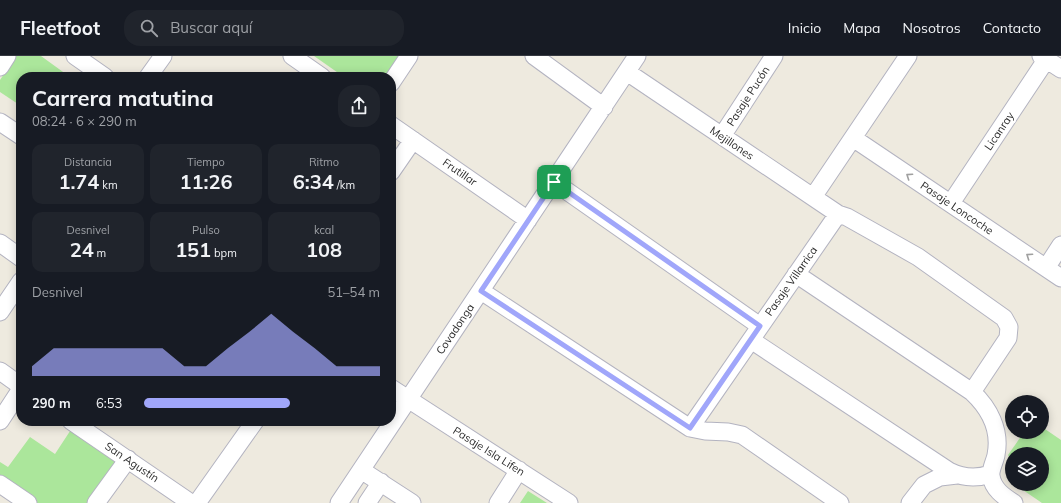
<!DOCTYPE html>
<html lang="es">
<meta charset="utf-8">
<style>
:root{--surface:#171b24;--page:#20242c;--text:#f1f3f6;--muted:#9ea1a6;--line:#363941;--accent:#a0a6fa}
body{margin:0;font-family:Mulish,sans-serif;background:var(--page);color:var(--text);height:100vh;display:flex;flex-direction:column;font-size:15px;white-space:nowrap}
*{box-sizing:border-box;margin:0}
p{font-size:13px;color:var(--muted)}
.icon{flex:none;width:22px;height:22px;fill:none;stroke:currentColor;stroke-width:2;stroke-linecap:round;stroke-linejoin:round}
.map{position:relative;flex:1;overflow:hidden}
.details{position:absolute;left:16px;top:16px;width:380px;height:354px;display:flex;flex-direction:column;background:var(--surface);border-radius:16px;box-shadow:0 2px 10px #0003}
.details>*{flex:none}
.buttons{position:absolute;left:1005px;top:339px;display:grid;gap:8px}
.buttons a{display:grid;place-items:center;width:44px;height:44px;border-radius:50%;background:var(--surface);box-shadow:0 2px 10px #0003;font-size:20px}
.pin{position:absolute;display:grid;place-items:center;width:34px;height:34px;color:#fff;margin:-17px;border-radius:8px;box-shadow:0 2px 6px #0006}
.round{display:grid;place-items:center;flex:none;width:42px;height:42px;border-radius:16px;background:var(--page)}
.summary{display:flex;align-items:center;justify-content:space-between;height:68px;padding:0 16px}
h1{font-size:22px;font-weight:700;line-height:30px}
.stats{display:grid;grid-template-columns:repeat(3,1fr);gap:6px;height:68px;padding:4px 16px}
.stats div{display:grid;align-content:center;border-radius:10px;background:var(--page);text-align:center}
.stats b{font-size:20px;font-weight:700}
.stats small{font-size:11px;font-weight:400}
.stats p{font-size:11px}
.chart{height:112px;padding:8px 16px}
.chart p{display:flex;justify-content:space-between}
.chart svg{width:100%;height:72px;margin-top:4px;fill:var(--accent);opacity:.7}
ul{padding:0 16px;list-style:none;font-size:13px}
li{display:grid;grid-template-columns:64px 48px 1fr;align-items:center;height:30px}
li i{height:10px;border-radius:5px;background:var(--accent)}
header{display:flex;align-items:center;gap:24px;box-sizing:border-box;height:56px;padding:0 20px;background:var(--surface);border-bottom:1px solid var(--line)}
header strong{font-size:19px}
nav{display:flex;gap:22px;margin-inline-start:auto;font-size:14px}
.search{width:280px;height:36px;background:var(--page);display:flex;align-items:center;gap:10px;box-sizing:border-box;padding:0 14px;border-radius:16px;color:var(--muted);font-size:15px}
.map>svg:first-child{display:block}
.green{fill:#abe69b}
.lines{fill:none;stroke-linecap:round;stroke-linejoin:round}
.minor-casing{stroke:#b3b3c0;stroke-width:19}
.minor{stroke:#fff;stroke-width:17}
.oneway{stroke:#a0a0a0}
.route-casing{stroke:#fff;stroke-width:8}
.route{stroke:#a0a6fa;stroke-width:5}
.labels{text-anchor:middle;dominant-baseline:central;stroke-width:4;stroke-linejoin:round;paint-order:stroke}
.street-label{font-size:11px;fill:#2d2d2d;stroke:#fff}
</style>
<header>
<strong>Fleetfoot</strong>
<div class="search"><svg class="icon" aria-label="search" viewBox="0 0 24 24"><circle cx="10" cy="10" r="6"/><path d="M15 15l6 6"/></svg>Buscar aquí</div>
<nav><a>Inicio</a><a>Mapa</a><a>Nosotros</a><a>Contacto</a></nav>
</header>
<div class="map">
<svg width="1061" height="447" viewBox="0 0 1061 447">
<rect width="100%" height="100%" fill="#eeeadf"/>
<!-- green -->
<path class="green" d="M 16,0 L 41,0 L 70,21 L 21,21 L 21,50 L 0,36 L 0,24 Z
M 314,0 L 406,0 L 391,21 L 344,21 Z
M 74,369 L 125,404 L 94,447 L 31,447 L 0,426 L 0,406 L 8,411 L 30,381 L 55,398 Z
M 1042,371 L 1061,384 L 1061,447 L 1042,447 L 1014,428 L 1042,428 L 1042,398 L 1012,398 L 1012,407 L 1008,399 L 1024,376 L 1042,376 Z
M 528,435 L 547,447 L 520,447 Z"/>
<g class="lines">
<defs>
<path id="minor" d="M 75,0 L 105,21
M 292,0 L 322,21
M 534,0 L 604,51
M 1041,0 L 1061,13
M 0,11 L 7,0
M 627,16 L 838,158 L 847,161 L 918,201 L 1004,262 L 1009,271 L 1008,282 L 972,336
M 148,21 L 163,0
M 391,27 L 409,0
M 0,66 L 21,80
M 391,69 L 528,164
M 722,80 L 774,0
M 853,82 L 1061,222
M 391,116 L 413,84
M 554,126 L 760,270
M 813,141 L 908,0
M 951,147 L 1046,4
M 0,187 L 21,202
M 1046,212 L 1061,189
M 796,218 L 972,336 C 989,352 1001,374 996,399 C 995,405 990,414 991,420 C 993,433 1003,440 1014,447
M 481,235 L 690,372 L 705,375 L 728,376 L 742,379 L 840,447
M 0,256 L 21,225
M 751,284 L 949,415 C 963,422 976,423 990,418
M 0,315 L 21,330
M 391,332 L 569,447
M 0,365 L 21,333
M 71,365 L 191,447
M 690,372 L 838,158
M 361,414 L 412,447
M 0,428 L 28,447
M 96,447 L 128,403
M 197,447 L 255,365
M 339,447 L 637,0
M 367,447 L 381,426
M 498,447 L 519,414
M 910,447 L 924,429 L 940,421 L 957,419"/>
</defs>
<!-- minor casing -->
<use href="#minor" class="minor-casing"/>
<!-- minor -->
<use href="#minor" class="minor"/>
</g>
<!-- one-way arrows -->
<defs><path id="oneway-chevron" d="M-2-3.5L2.5 0L-2 3.5" fill="none" stroke-width="1.6" stroke-linecap="round" stroke-linejoin="round"/></defs>
<g class="oneway">
<use href="#oneway-chevron" transform="translate(909 120) rotate(-146)"/>
<use href="#oneway-chevron" transform="translate(1029 200) rotate(-146)"/>
</g>
<g class="lines">
<defs>
<path id="route" d="M 554,126 L 760,270 L 690,372 L 481,235 Z"/>
</defs>
<!-- route casing -->
<use href="#route" class="route-casing"/>
<!-- route -->
<use href="#route" class="route"/>
</g>
<g class="labels">
<!-- street labels -->
<g class="street-label">
<text transform="translate(748 40) rotate(-57)">Pasaje Pucón</text>
<text transform="translate(999 75) rotate(-56)">Licanray</text>
<text transform="translate(732 87) rotate(34)">Mejillones</text>
<text transform="translate(460 116) rotate(35)">Frutillar</text>
<text transform="translate(957 152) rotate(34)">Pasaje Loncoche</text>
<text transform="translate(791 225) rotate(-55)">Pasaje Villarrica</text>
<text transform="translate(455 273) rotate(-56)">Covadonga</text>
<text transform="translate(489 395) rotate(32)">Pasaje Isla Lifen</text>
<text transform="translate(132 406) rotate(34)">San Agustín</text>
</g>
</g>
</svg>
<div class="buttons">
<a><svg class="icon" aria-label="locate" viewBox="0 0 24 24"><circle cx="12" cy="12" r="6"/><path d="M12 2v4M12 18v4M2 12h4M18 12h4"/></svg></a>
<a><svg class="icon" aria-label="layers" viewBox="0 0 24 24"><path d="M12 4l9 5-9 5-9-5zM3 14l9 5 9-5"/></svg></a>
</div>
<div class="pin" style="left:554px;top:126px;background:#1e9e55"><svg class="icon" aria-label="arrive" viewBox="0 0 24 24"><path d="M6 21V4h12l-3 4 3 4H6"/></svg></div>
<section class="details">
<div class="summary"><div><h1>Carrera matutina</h1><p>08:24 · 6 × 290 m</p></div><a class="round"><svg class="icon" aria-label="share" viewBox="0 0 24 24"><path d="M12 15V3M7 8l5-5 5 5M5 13v7h14v-7"/></svg></a></div>
<div class="stats">
<div><p>Distancia</p><b>1.74<small> km</small></b></div>
<div><p>Tiempo</p><b>11:26</b></div>
<div><p>Ritmo</p><b>6:34<small> /km</small></b></div>
</div>
<div class="stats">
<div><p>Desnivel</p><b>24<small> m</small></b></div>
<div><p>Pulso</p><b>151<small> bpm</small></b></div>
<div><p>kcal</p><b>108</b></div>
</div>
<div class="chart"><p><span>Desnivel</span>51–54 m</p>
<svg viewBox="0 0 160 44" preserveAspectRatio="none"><path d="M0 44V38L10 27L20 27L30 27L40 27L50 27L60 27L70 38L80 38L90 27L100 17L110 6L120 17L130 27L140 38L150 38L160 38V44z"/></svg>
</div>
<ul>
<li><b>290 m</b>6:53<i style="width:62%"></i></li>
</ul>
</section>
</div>
